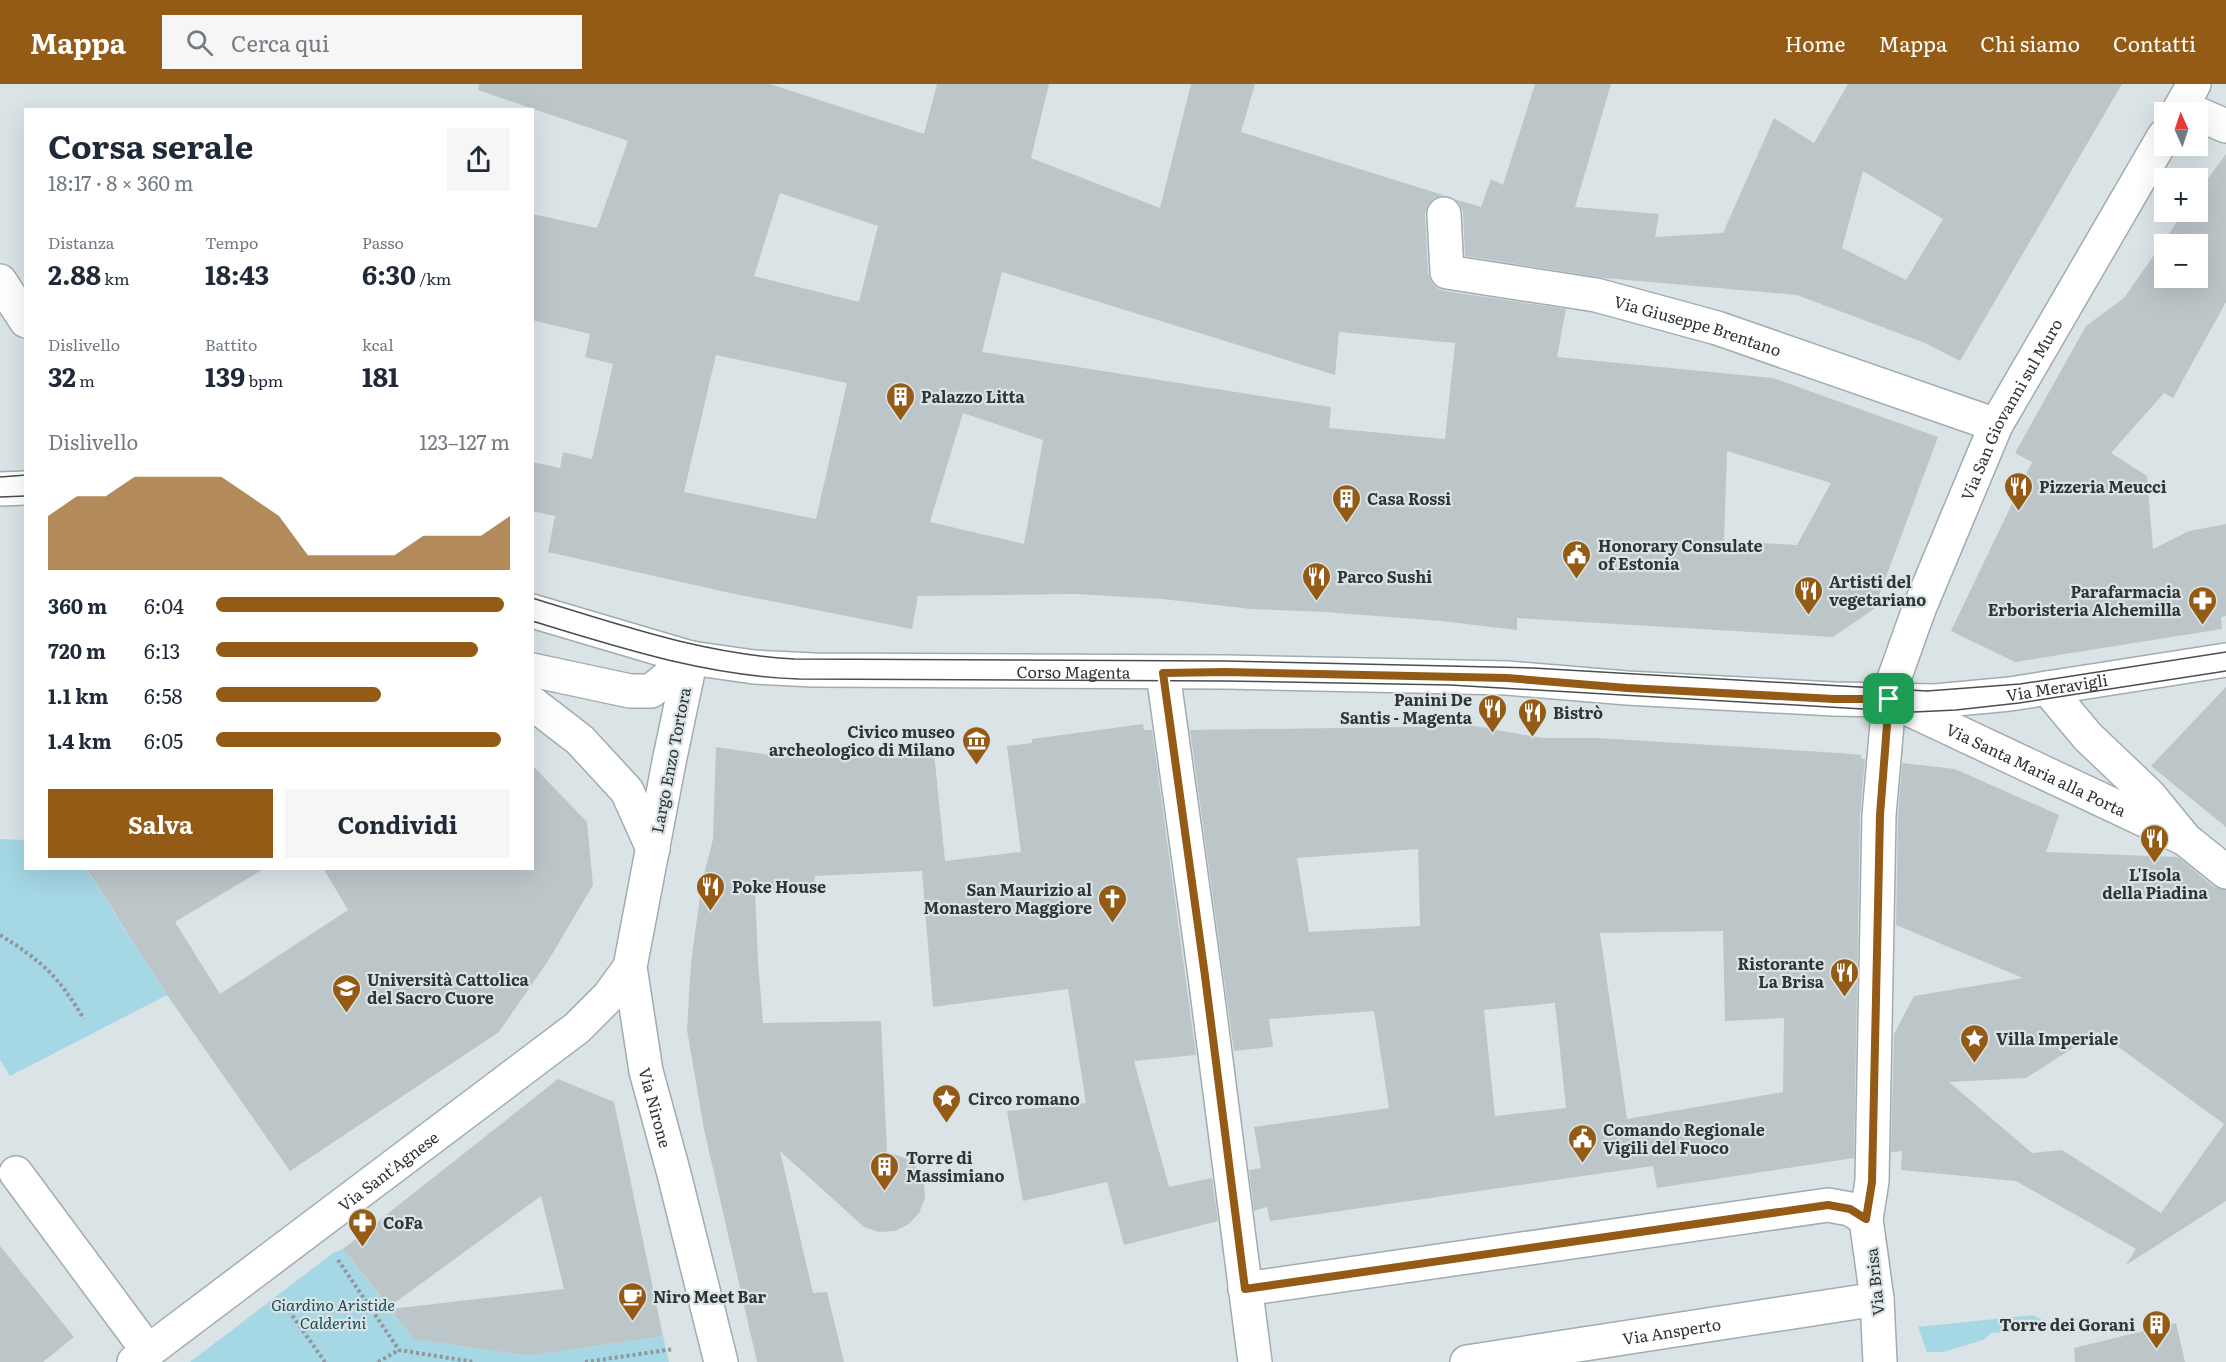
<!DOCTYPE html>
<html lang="it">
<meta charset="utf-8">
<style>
:root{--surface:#fff;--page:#f6f6f7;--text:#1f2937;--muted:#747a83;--accent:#935b15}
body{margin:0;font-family:Literata,serif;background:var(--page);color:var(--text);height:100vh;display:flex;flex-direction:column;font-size:22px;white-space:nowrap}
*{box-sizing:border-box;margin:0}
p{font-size:20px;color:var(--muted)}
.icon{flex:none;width:33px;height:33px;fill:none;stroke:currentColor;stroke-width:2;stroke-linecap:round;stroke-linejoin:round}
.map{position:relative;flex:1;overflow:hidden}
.panel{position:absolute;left:24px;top:24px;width:510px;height:762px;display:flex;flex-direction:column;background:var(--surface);border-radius:0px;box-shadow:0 6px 24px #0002}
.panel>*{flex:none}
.needle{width:39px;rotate:357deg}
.fabs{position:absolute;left:2154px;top:18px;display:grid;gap:12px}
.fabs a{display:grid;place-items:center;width:54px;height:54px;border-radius:0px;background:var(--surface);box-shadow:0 6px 24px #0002;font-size:30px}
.pin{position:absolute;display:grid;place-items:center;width:51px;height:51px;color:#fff;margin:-26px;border-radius:12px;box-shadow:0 3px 9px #0006}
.round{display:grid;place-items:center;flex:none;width:63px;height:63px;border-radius:0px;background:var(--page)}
.head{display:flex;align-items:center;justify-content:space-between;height:102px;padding:0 24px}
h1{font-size:33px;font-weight:700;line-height:45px}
.metrics{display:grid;grid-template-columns:repeat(3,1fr);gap:9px;height:102px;padding:6px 24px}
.metrics div{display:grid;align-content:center}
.metrics b{font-size:26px;font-weight:700}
.metrics small{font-size:16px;font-weight:400}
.metrics p{font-size:16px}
.chart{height:168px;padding:12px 24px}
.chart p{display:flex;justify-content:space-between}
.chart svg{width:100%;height:108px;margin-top:6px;fill:var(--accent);opacity:.7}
.cta{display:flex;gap:12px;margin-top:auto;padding:12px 24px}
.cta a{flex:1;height:69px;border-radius:0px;background:var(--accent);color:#fff;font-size:24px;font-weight:700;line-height:69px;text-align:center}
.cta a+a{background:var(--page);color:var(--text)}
ul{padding:0 24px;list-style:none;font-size:20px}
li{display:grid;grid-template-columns:96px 72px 1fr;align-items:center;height:45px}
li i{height:15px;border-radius:8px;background:var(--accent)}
header{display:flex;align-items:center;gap:36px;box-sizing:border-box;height:84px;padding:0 30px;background:var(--accent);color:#fff}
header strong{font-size:28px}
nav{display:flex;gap:33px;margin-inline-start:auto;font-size:21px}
.search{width:420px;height:54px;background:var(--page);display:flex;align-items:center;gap:15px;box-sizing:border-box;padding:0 21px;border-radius:0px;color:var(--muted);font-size:22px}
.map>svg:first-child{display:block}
.green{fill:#a5d7e5}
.building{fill:#bcc6c9;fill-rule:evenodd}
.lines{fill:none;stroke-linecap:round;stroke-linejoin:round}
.minor-casing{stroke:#a2acae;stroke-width:36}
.path{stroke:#90979a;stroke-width:4;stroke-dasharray:3 3;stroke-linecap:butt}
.minor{stroke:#fff;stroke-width:33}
.tram{stroke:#494e4f;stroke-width:1.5}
.route-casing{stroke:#fff;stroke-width:12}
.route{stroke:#935b15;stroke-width:8}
.labels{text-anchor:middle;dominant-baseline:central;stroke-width:4.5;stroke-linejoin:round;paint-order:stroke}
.street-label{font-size:16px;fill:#303435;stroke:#dae4e7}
.poi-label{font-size:16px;font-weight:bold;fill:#303435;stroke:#dae4e7;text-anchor:start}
.park-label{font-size:16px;font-style:italic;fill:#1c4d58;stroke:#dae4e7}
</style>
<header>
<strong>Mappa</strong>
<div class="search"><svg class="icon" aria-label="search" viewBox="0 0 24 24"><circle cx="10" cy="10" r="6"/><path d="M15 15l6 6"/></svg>Cerca qui</div>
<nav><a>Home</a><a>Mappa</a><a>Chi siamo</a><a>Contatti</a></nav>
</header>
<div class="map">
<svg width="2226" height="1278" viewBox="0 0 2226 1278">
<rect width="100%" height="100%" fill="#dae4e7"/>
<!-- green -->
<path class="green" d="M 0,755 L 25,756 L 26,784 L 86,785 L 167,911 L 10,992 L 0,976 Z
M 343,1165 L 413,1255 L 529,1272 L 663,1252 L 669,1278 L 190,1278 L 333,1169 Z
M 2033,1231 L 2055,1243 L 1992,1249 L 1983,1256 L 1943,1268 L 1927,1268 L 1918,1243 Z"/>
<!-- building -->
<path class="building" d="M 479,0 L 770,0 L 924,50 L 937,0 L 1049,0 L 1031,74 L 1160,124 L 1191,0 L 1255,0 L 1241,48 L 1443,111 L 1433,115 L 1428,121 L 1425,130 L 1428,189 L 1431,198 L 1437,204 L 1444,207 L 1566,225 L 1557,273 L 1773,294 L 1938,353 L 1874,525 L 1833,553 L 1517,534 L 1517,546 L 1441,537 L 1325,528 L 1251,525 L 1162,515 L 1076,510 L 918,512 L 912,545 L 730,509 L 548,468 L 555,432 L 532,427 L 532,378 L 560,384 L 563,368 L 592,375 L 613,280 L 585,273 L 590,250 L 532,236 L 532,130 L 597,144 L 628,57 L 478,6 ZM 780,109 L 878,142 L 859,218 L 754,192 ZM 1002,188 L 1335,291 L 1339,248 L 1455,259 L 1445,355 L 1329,344 L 1331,323 L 982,268 ZM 716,271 L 847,299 L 816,435 L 684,408 ZM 963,329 L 1043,356 L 1024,460 L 930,438 ZM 1727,367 L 1831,399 L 1797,461 L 1724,457 Z
M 1535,0 L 1611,0 L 1575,123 L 1659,130 L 1655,153 L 1723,149 L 1774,34 L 1814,59 L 1848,0 L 2122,0 L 1960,277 L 1925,259 L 1797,211 L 1605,194 L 1465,172 L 1463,128 L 1460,120 L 1454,115 L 1481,123 L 1491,95 L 1503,101 ZM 1863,87 L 1943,135 L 1906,196 L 1842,164 Z
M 2226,70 L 2226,218 L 2173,314 L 2164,309 L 2111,369 L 2147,392 L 2153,465 L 2189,447 L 2226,440 L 2226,532 L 2221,533 L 2222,545 L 2015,578 L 1951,547 L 2032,378 L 2015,369 L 2086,242 L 2124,214 L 2184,128 L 2198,128 L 2198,108 ZM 2164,160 L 2198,160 L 2198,194 L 2164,194 Z
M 2226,603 L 2226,743 L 2151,682 Z
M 1143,640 L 1144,646 L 1152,646 L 1196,971 L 1134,977 L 1169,1103 L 1212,1094 L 1218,1137 L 1124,1161 L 1107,1098 L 1023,1117 L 1007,1027 L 1086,1019 L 1068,905 L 933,923 L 922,787 L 815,792 L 813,807 L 755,805 L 758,877 L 763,939 L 881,937 L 887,1068 L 905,1074 L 917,1084 L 924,1098 L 925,1114 L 919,1129 L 909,1140 L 895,1147 L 879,1148 L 864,1143 L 780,1067 L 813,1209 L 827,1208 L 844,1278 L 757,1278 L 704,1045 L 687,946 L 691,879 L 702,798 L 713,755 L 716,663 L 775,672 L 934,669 L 945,777 L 1021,768 L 1007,662 L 1032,659 L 1032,655 Z
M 1475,642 L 1542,654 L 1598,654 L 1839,669 L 1861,671 L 1861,674 L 1865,675 L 1860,731 L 1854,1074 L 1657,1104 L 1653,1082 L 1270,1137 L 1267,1123 L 1254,1127 L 1249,1086 L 1261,1084 L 1254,1043 L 1389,1024 L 1374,927 L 1269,935 L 1273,963 L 1234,967 L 1190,646 ZM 1418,765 L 1420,842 L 1309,848 L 1297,774 ZM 1723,847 L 1725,937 L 1784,934 L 1783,1008 L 1627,1035 L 1600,849 ZM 1555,919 L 1566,1024 L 1495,1032 L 1484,926 Z
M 1902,679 L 1955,685 L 2059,731 L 2046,768 L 2178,773 L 2214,803 L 2226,806 L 2226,1117 L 2126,1181 L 2136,1165 L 2016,1097 L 1901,1086 L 1902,1067 L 1891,1068 L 1894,950 L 1914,912 L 2023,894 L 1896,841 L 1898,732 ZM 2098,948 L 2224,1040 L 2161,1129 L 2062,1066 L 2032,1069 L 1949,998 L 2026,994 Z
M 532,681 L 587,738 L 593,801 L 548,877 L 499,948 L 290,1087 L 167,911 L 86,784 L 265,784 L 175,838 L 220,910 L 348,826 L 323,784 L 532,784 Z
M 558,995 L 614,1018 L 663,1252 L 529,1272 L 413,1255 L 390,1225 L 564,1205 L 541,1112 L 389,1223 L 343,1165 Z
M 0,1162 L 74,1253 L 43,1278 L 0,1278 Z
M 2176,1239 L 2185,1278 L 2075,1278 L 2074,1264 Z"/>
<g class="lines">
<defs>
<g id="minor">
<path d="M 2178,28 L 2194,0"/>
<path d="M 2198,30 L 2226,42"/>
<path id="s1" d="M 1444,130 L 1447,188 L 1596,211 L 1717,244 L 1996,341"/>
<path d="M 0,197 L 26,237"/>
<path d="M 0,405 L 26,404"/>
<path id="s2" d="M 532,527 L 691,574 L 754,583 L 814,586 L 1225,588 L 1507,594 L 1627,604 L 1834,615 L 1935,617 L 2010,610 L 2226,576"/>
<path id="s3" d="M 691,574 L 669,678 L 630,883 L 646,987 L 674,1090 L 721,1278"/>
<path d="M 532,586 L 630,607 L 651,607 L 691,574"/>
<path d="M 1163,589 L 1205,892 L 1255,1278"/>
<path d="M 2047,604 L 2088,653 L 2149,711 L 2185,755 L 2226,788"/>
<path d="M 532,619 L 580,656 L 627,707 L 653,765"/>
<path id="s4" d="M 1898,620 L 2185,755"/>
<path d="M 16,1089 L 148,1267"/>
<path d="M 1245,1205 L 1828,1121 L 1850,1125 L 1866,1135"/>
<path id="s5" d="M 134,1278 L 577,944 L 609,912 L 630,883"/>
<path id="s6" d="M 1467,1278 L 1877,1215"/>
<path id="s7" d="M 1880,1278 L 1877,1215 L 1866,1135 L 1872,1097 L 1879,731 L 1890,606 L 1919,525 L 1996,341 L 2164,52"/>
</g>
</defs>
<!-- minor casing -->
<use href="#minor" class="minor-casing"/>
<!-- path -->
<path class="path" d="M 0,851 C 42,877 58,892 84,935
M 338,1176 L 399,1266 L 474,1278
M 282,1217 L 325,1278
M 378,1278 L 399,1266
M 585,1278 L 674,1265"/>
<!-- minor -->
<use href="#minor" class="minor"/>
<!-- tram -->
<path class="tram" d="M 0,393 L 26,391
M 0,413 L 26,412
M 532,514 C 621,541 702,570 795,575 L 1225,577 L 1533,584 L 1927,607 L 2020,600 L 2226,568
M 532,537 C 620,564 707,592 799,595 L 1226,597 L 1450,601 L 1914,628 L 1956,626 L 2019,619 L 2226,587"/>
</g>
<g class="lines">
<defs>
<path id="route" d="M 1225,588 L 1507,594 L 1627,604 L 1834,615 L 1889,615 L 1880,731 L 1872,1098 L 1866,1135 L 1850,1125 L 1828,1121 L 1245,1205 L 1205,892 L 1163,589 Z"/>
</defs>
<!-- route casing -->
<use href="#route" class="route-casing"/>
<!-- route -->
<use href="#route" class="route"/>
</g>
<!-- icons -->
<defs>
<symbol id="building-pin" viewBox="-11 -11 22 30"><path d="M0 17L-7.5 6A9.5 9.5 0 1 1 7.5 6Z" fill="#935b15" stroke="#dae4e7"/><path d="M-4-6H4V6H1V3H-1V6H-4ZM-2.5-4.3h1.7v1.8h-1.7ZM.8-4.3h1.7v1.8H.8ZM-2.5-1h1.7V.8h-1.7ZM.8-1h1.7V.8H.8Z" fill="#fff"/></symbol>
<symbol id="restaurant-pin" viewBox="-11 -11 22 30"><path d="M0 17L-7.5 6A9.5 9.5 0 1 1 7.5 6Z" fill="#935b15" stroke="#dae4e7"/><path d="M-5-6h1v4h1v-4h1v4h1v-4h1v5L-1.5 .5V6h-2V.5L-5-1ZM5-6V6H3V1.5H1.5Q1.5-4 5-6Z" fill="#fff"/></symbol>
<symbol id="civic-pin" viewBox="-11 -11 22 30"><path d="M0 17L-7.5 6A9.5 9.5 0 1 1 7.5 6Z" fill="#935b15" stroke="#dae4e7"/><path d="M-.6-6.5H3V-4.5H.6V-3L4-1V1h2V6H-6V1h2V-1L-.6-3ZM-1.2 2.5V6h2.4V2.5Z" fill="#fff"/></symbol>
<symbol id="pharmacy-pin" viewBox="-11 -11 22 30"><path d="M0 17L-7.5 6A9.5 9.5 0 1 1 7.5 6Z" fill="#935b15" stroke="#dae4e7"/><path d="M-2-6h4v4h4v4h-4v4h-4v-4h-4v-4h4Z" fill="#fff"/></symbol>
<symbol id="museum-pin" viewBox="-11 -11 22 30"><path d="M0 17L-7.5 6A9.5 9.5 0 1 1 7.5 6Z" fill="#935b15" stroke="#dae4e7"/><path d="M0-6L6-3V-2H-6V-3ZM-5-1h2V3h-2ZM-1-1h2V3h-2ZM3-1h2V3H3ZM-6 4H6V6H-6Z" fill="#fff"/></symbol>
<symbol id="church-pin" viewBox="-11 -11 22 30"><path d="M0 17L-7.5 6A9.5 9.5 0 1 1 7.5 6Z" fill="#935b15" stroke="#dae4e7"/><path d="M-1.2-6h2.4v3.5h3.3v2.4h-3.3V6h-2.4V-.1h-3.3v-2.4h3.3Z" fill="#fff"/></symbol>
<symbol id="university-pin" viewBox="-11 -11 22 30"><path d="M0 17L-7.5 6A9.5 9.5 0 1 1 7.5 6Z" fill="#935b15" stroke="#dae4e7"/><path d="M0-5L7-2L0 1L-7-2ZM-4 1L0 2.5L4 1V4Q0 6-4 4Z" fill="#fff"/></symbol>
<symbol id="sight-pin" viewBox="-11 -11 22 30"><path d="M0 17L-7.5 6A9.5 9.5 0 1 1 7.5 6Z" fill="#935b15" stroke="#dae4e7"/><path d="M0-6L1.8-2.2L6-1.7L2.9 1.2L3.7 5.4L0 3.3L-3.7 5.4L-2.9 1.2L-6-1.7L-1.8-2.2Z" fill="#fff"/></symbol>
<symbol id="cafe-pin" viewBox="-11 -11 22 30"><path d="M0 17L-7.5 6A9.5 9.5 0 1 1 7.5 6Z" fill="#935b15" stroke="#dae4e7"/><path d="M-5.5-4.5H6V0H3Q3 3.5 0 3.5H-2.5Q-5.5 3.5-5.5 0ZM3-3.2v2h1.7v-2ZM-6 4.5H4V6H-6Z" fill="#fff"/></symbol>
</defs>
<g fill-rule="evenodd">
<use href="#building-pin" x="884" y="296" width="33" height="45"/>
<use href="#restaurant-pin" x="2002" y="386" width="33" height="45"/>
<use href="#building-pin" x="1330" y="398" width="33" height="45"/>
<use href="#civic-pin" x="1560" y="454" width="33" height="45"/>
<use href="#restaurant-pin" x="1300" y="476" width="33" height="45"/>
<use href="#restaurant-pin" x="1792" y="490" width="33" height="45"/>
<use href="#pharmacy-pin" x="2186" y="500" width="33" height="45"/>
<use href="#restaurant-pin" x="1476" y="608" width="33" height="45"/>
<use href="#restaurant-pin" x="1516" y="612" width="33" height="45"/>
<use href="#museum-pin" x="960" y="640" width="33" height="45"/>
<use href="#restaurant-pin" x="2138" y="738" width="33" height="45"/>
<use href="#restaurant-pin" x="694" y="786" width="33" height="45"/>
<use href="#church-pin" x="1096" y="798" width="33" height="45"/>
<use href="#restaurant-pin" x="1828" y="872" width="33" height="45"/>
<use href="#university-pin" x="330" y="888" width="33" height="45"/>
<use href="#sight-pin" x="1958" y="938" width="33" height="45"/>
<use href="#sight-pin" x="930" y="998" width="33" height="45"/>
<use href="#civic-pin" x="1566" y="1038" width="33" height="45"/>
<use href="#building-pin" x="868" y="1066" width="33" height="45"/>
<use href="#pharmacy-pin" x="346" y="1122" width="33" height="45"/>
<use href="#cafe-pin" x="616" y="1196" width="33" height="45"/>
<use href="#building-pin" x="2140" y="1224" width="33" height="45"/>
</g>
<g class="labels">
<!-- street labels -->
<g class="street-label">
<text stroke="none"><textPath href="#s1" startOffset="315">Via Giuseppe Brentano</textPath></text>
<text stroke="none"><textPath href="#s7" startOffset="980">Via San Giovanni sul Muro</textPath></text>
<text stroke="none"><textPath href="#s2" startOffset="549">Corso Magenta</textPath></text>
<text stroke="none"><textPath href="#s2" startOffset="1534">Via Meravigli</textPath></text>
<text transform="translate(670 676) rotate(-79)">Largo Enzo Tortora</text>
<text stroke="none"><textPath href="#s4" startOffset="153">Via Santa Maria alla Porta</textPath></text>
<text stroke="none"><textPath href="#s3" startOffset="458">Via Nirone</textPath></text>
<text stroke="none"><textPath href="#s5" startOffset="318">Via Sant'Agnese</textPath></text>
<text transform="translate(1874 1198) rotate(-96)">Via Brisa</text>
<text stroke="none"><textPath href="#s6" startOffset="207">Via Ansperto</textPath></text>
</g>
<!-- poi labels -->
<g class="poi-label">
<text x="921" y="312">Palazzo Litta</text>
<text x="2039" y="402">Pizzeria Meucci</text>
<text x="1367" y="414">Casa Rossi</text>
<text x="1598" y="461">Honorary Consulate<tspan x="1598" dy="18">of Estonia</tspan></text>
<text x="1337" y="492">Parco Sushi</text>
<text x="1829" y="497">Artisti del<tspan x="1829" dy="18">vegetariano</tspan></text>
<text x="2181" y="507" text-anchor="end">Parafarmacia<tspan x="2181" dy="18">Erboristeria Alchemilla</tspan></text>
<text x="1472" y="615" text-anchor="end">Panini De<tspan x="1472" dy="18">Santis - Magenta</tspan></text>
<text x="1553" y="628">Bistrò</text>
<text x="955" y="647" text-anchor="end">Civico museo<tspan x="955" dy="18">archeologico di Milano</tspan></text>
<text x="2155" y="790" text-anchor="middle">L'Isola<tspan x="2155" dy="18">della Piadina</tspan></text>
<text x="732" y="802">Poke House</text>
<text x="1092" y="805" text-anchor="end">San Maurizio al<tspan x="1092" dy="18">Monastero Maggiore</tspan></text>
<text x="1824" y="879" text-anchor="end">Ristorante<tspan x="1824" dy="18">La Brisa</tspan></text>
<text x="367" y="895">Università Cattolica<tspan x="367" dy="18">del Sacro Cuore</tspan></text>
<text x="1996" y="954">Villa Imperiale</text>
<text x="968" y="1014">Circo romano</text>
<text x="1603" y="1045">Comando Regionale<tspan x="1603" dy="18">Vigili del Fuoco</tspan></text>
<text x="906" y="1073">Torre di<tspan x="906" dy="18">Massimiano</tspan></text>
<text x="383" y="1138">CoFa</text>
<text x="653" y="1212">Niro Meet Bar</text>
<text x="2135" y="1240" text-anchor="end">Torre dei Gorani</text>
</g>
<!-- park labels -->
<g class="park-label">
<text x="333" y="1220">Giardino Aristide<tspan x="333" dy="18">Calderini</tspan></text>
</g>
</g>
</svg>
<div class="fabs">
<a><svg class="needle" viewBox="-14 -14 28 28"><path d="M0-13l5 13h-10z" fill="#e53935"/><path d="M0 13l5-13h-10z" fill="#747a83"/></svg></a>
<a>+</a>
<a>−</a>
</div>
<div class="pin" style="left:1889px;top:615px;background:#1e9e55"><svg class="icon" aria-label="arrive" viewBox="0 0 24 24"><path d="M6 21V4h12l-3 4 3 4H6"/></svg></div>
<section class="panel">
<div class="head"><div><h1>Corsa serale</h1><p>18:17 · 8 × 360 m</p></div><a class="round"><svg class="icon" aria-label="share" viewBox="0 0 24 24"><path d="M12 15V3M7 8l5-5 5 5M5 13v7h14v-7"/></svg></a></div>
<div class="metrics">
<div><p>Distanza</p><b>2.88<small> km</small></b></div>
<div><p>Tempo</p><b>18:43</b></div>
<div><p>Passo</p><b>6:30<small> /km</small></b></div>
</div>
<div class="metrics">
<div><p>Dislivello</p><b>32<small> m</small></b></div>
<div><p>Battito</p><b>139<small> bpm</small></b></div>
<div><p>kcal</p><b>181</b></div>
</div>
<div class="chart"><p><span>Dislivello</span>123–127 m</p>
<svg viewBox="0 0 160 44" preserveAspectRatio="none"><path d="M0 44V22L10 14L20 14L30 6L40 6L50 6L60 6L70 14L80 22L90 38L100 38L110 38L120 38L130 30L140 30L150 30L160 22V44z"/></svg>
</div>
<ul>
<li><b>360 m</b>6:04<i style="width:98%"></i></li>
<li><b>720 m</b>6:13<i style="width:89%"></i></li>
<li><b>1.1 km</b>6:58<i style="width:56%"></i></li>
<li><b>1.4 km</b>6:05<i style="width:97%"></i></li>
</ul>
<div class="cta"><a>Salva</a><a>Condividi</a></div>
</section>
</div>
